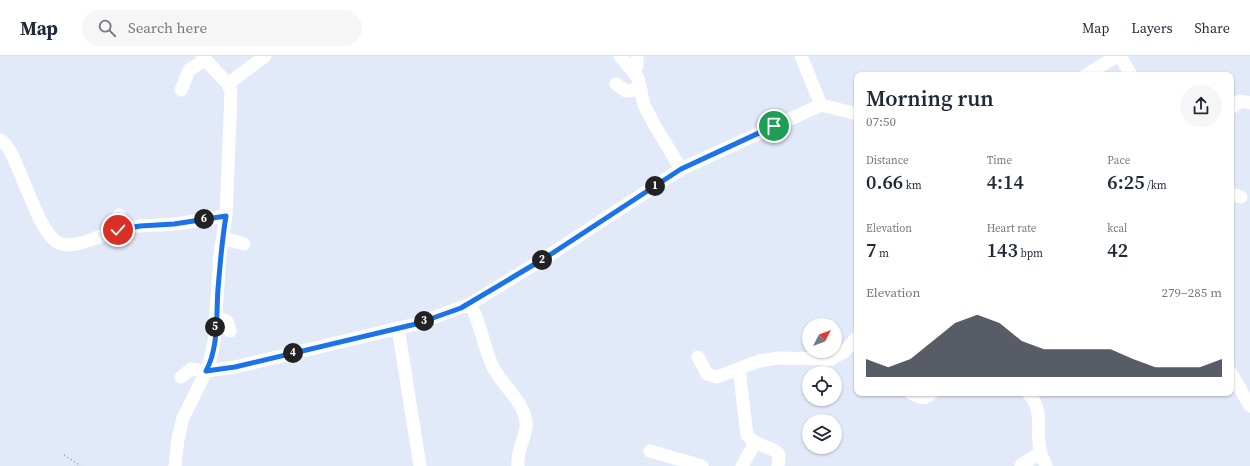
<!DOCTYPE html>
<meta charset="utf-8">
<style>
:root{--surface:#fff;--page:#f6f6f7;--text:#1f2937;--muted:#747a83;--line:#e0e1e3;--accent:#111827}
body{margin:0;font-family:"Source Serif 4",serif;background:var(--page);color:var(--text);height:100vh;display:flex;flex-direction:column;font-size:15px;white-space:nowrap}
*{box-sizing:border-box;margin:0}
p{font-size:13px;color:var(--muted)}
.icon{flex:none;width:22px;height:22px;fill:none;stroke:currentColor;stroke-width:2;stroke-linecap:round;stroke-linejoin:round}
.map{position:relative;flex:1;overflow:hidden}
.details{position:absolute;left:854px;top:16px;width:380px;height:324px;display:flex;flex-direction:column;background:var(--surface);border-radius:8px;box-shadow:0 1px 3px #0004}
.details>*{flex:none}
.needle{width:26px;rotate:48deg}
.fabs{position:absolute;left:802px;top:262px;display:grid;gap:8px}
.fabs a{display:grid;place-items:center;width:40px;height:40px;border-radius:50%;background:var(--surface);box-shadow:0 1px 3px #0004;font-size:20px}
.pin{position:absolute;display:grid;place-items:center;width:34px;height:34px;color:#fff;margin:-17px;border:2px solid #fff;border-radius:50%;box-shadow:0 1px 4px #0007}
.km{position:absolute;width:20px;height:20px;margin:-10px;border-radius:50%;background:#222;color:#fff;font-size:11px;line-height:20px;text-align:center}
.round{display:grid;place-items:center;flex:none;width:42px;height:42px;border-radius:21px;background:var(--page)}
.head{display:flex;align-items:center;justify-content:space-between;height:68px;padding:0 12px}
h1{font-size:22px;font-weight:600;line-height:30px}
.stats{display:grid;grid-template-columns:repeat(3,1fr);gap:6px;height:68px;padding:4px 12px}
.stats div{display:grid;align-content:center}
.stats b{font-size:20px;font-weight:600}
.stats small{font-size:11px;font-weight:400}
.stats p{font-size:11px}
.chart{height:112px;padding:8px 12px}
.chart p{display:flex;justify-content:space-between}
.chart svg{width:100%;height:72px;margin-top:4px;fill:var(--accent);opacity:.7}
header{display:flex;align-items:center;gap:24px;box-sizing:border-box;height:56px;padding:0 20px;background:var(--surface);border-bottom:1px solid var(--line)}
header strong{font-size:19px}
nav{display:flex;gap:22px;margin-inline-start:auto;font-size:14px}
.search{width:280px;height:36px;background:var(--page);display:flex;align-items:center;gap:10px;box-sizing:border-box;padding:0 14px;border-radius:22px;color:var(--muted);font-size:15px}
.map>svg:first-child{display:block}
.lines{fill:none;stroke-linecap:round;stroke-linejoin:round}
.path{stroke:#9098ab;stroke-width:1.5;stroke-dasharray:1 3;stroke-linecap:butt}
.minor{stroke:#fff;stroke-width:13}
.route-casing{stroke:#fff;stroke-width:8}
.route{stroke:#1a73e8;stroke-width:5}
</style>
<header>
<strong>Map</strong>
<div class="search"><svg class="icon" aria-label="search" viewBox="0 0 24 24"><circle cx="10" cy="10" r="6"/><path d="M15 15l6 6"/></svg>Search here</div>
<nav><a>Map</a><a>Layers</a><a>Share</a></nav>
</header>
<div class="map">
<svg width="1250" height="410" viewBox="0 0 1250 410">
<rect width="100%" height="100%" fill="#e2e9f8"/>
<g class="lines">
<!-- path -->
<path class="path" d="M 64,399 L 81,410"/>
<!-- minor -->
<path class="minor" d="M 620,0 L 638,22 L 644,49 L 655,70 L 681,113
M 801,0 L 821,49 L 857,58
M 1120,0 L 1131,19
M 634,16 L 637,10 L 637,0
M 1086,19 L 1117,0
M 228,28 L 265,0
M 616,28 L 626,35 L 641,33
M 181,34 L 189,14 L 205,4
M 1231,52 L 1240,45 L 1250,47
M 0,84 C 17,89 35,177 59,187 C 77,194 104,177 120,173 C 138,168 157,170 175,168 C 192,166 209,162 226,160
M 1231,138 L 1241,141
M 118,174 L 114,164 L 119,159
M 223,182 L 244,188
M 470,248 L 545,202 L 681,113 L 821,49
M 216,263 C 227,263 228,264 230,275
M 398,272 L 420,410
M 698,301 L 707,318 L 717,321 L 759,305 L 779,302 L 831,303 L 845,295 L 857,281
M 739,313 L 747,379 C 755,391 770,389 779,398 L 778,410
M 1231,317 L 1250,350
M 181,321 L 191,313 L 206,315 L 235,311 L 416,268 L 470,248 C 481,267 483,290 493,311 C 502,329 523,345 526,365 C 528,379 516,393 518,410
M 911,337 C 920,342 924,344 932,337
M 1028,337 C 1046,356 1034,376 1041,398 C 1042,402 1045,406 1046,410
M 650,395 L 702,410
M 175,410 L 178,383 L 183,362 L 209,309 L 214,286 L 220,198 L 226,160 L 231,36 L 228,28 L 202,0
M 742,410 L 755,387
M 1021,410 L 1022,408 L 1041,397"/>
</g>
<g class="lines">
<defs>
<path id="route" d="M 118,174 L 140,170 L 174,168 L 226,160 C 222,184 220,208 218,233 C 216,259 219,291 206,315 L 235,311 L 416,268 L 461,252 L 545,202 L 681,113 L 774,70"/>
</defs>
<!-- route casing -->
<use href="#route" class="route-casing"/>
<!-- route -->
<use href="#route" class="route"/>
</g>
</svg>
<div class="fabs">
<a><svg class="needle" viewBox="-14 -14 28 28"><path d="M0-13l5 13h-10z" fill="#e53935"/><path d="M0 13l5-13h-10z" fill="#747a83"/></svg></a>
<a><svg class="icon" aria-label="locate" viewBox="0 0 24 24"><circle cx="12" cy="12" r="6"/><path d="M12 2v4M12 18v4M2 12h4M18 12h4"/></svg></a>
<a><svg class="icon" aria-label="layers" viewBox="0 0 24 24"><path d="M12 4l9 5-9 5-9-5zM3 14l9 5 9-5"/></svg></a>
</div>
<div class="pin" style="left:774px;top:70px;background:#1e9e55"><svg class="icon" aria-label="arrive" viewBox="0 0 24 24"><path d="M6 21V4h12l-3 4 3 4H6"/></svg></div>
<div class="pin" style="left:118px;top:174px;background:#d93025"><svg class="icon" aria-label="check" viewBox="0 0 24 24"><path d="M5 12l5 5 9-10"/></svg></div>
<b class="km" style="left:655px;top:130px">1</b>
<b class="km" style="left:542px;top:204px">2</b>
<b class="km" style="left:424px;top:265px">3</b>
<b class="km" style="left:293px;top:297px">4</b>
<b class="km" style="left:215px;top:271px">5</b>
<b class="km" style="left:204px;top:163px">6</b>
<section class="details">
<div class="head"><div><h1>Morning run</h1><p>07:50</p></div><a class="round"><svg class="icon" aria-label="share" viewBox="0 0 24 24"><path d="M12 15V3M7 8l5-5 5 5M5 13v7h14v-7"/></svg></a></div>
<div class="stats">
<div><p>Distance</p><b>0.66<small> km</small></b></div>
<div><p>Time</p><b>4:14</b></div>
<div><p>Pace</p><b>6:25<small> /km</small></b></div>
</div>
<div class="stats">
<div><p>Elevation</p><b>7<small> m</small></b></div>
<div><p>Heart rate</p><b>143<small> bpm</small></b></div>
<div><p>kcal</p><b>42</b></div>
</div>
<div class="chart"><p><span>Elevation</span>279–285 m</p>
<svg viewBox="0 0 160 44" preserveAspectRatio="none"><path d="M0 44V33L10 38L20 33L30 22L40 11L50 6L60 11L70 22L80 27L90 27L100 27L110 27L120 33L130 38L140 38L150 38L160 33V44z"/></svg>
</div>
</section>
</div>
